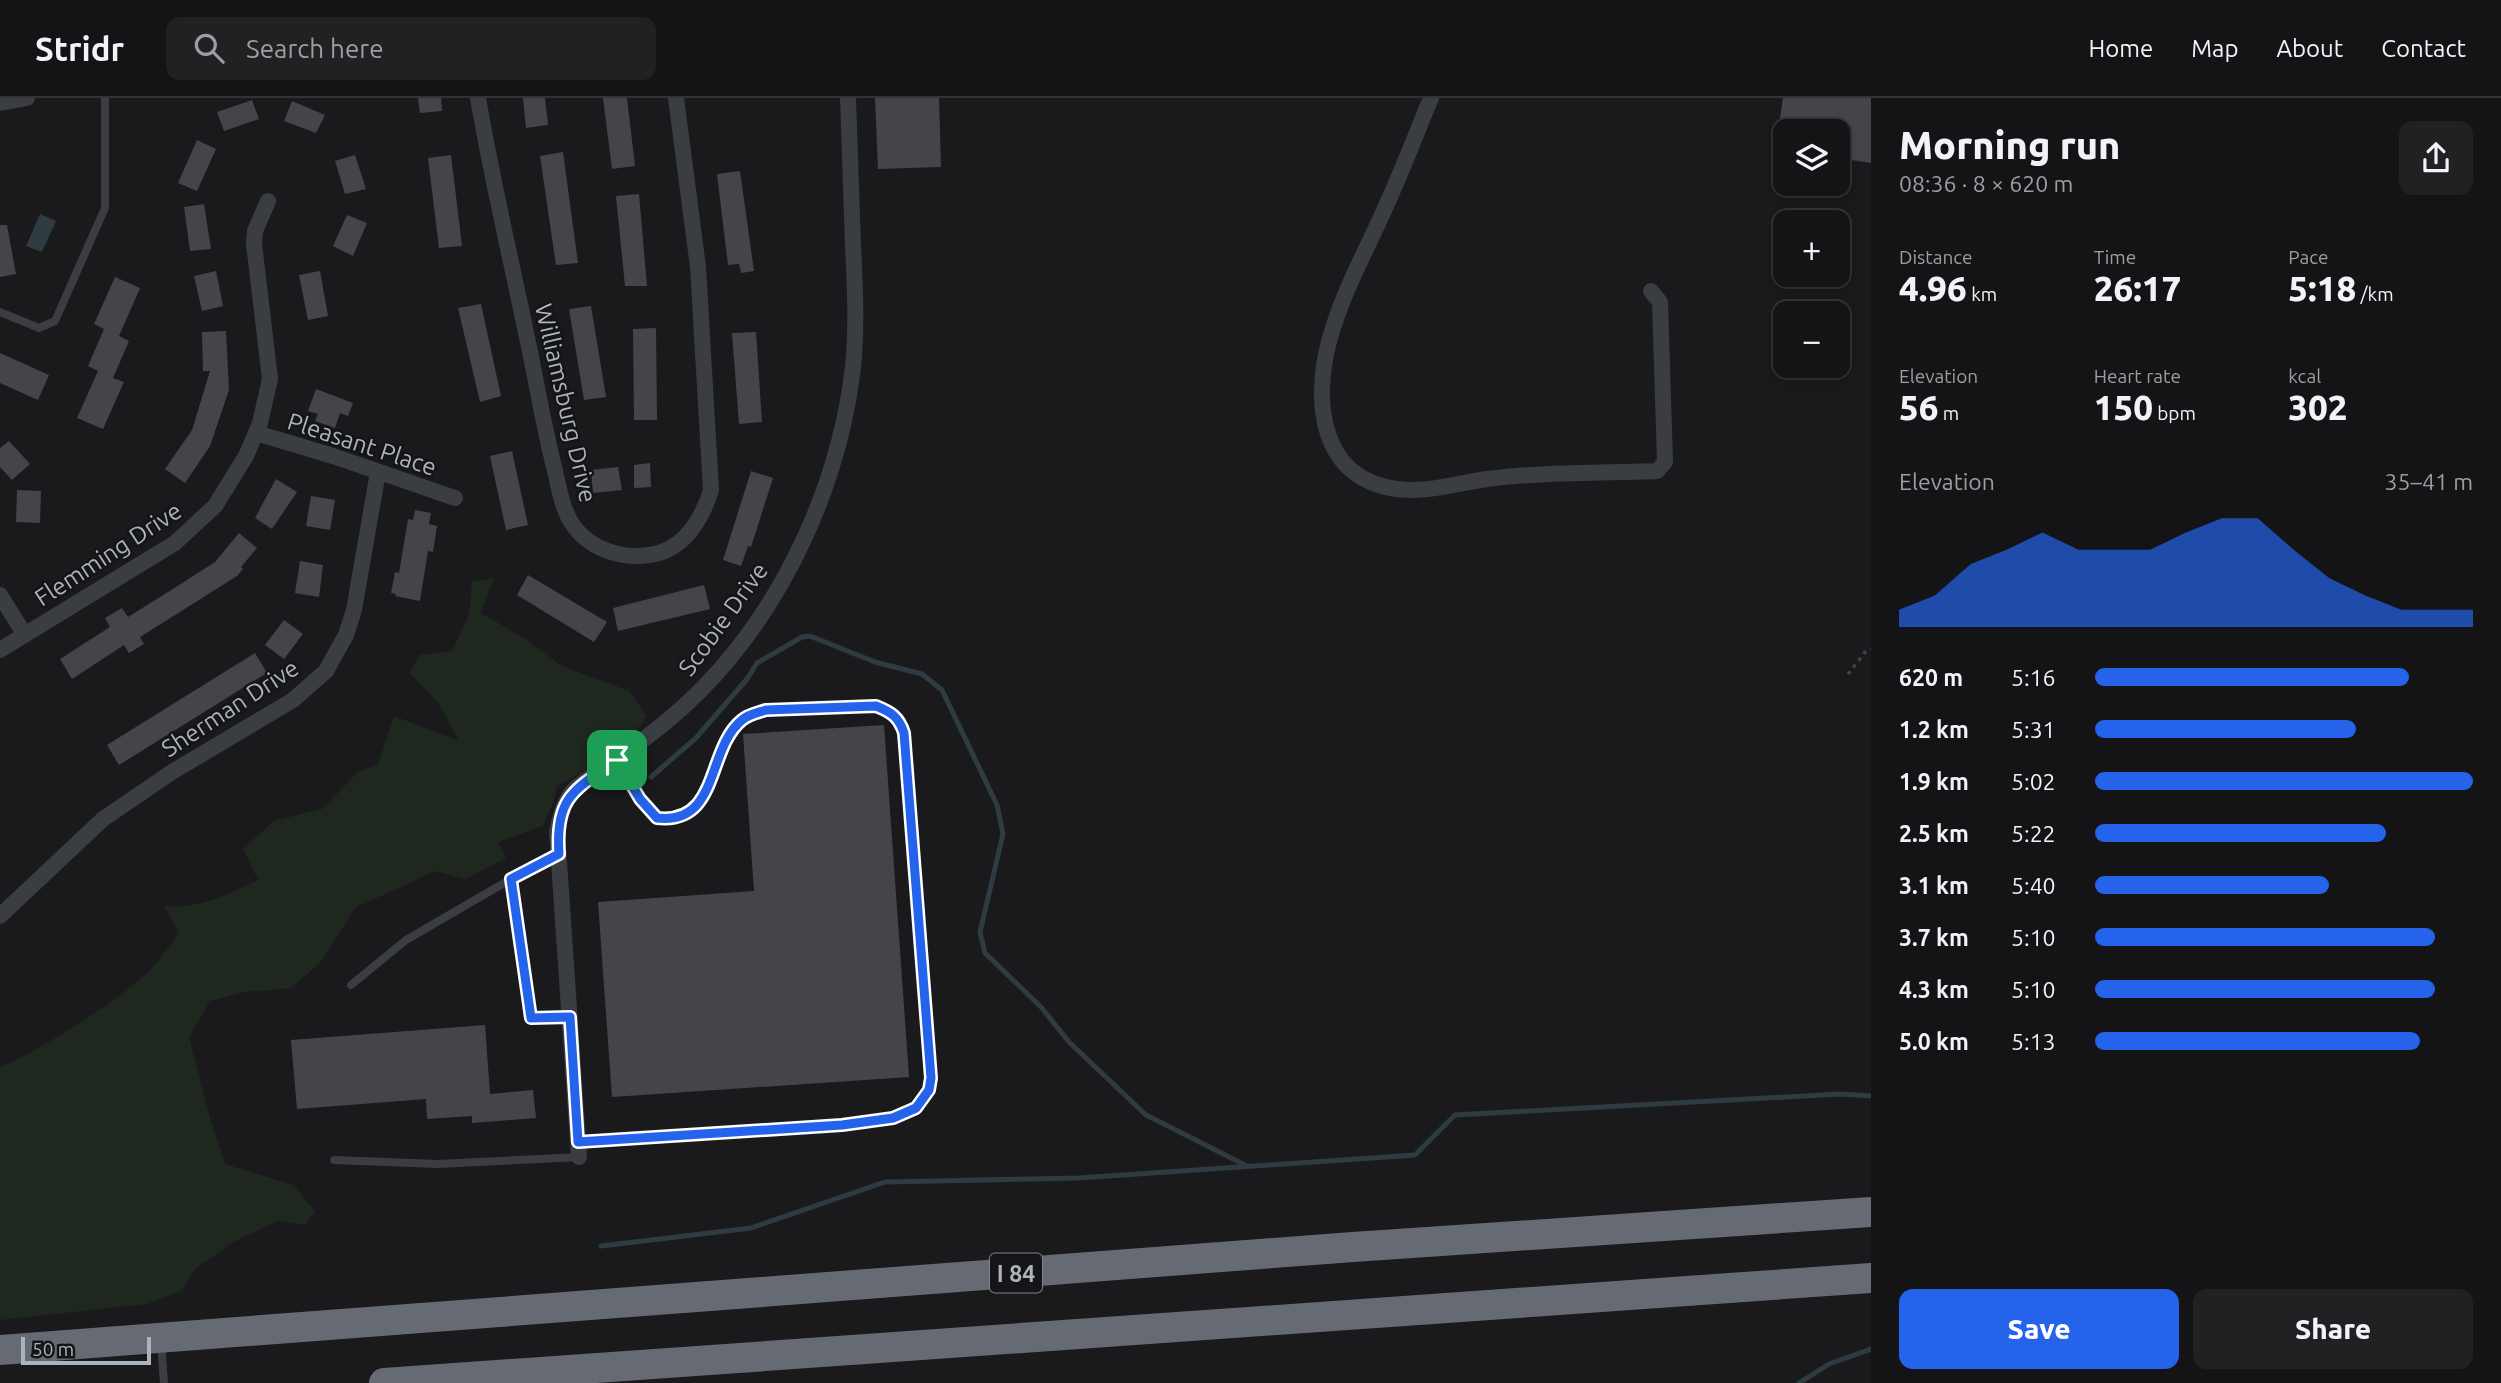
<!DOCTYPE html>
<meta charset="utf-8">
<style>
:root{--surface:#141416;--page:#212123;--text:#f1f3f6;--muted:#9d9ea1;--line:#333335;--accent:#2563eb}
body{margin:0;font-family:Ubuntu,sans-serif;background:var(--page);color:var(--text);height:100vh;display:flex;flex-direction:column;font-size:26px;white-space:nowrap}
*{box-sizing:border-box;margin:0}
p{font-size:23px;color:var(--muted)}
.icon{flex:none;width:38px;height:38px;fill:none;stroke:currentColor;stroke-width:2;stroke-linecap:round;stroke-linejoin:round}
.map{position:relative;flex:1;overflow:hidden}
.drawer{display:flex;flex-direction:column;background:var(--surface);width:630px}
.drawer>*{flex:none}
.buttons{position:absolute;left:1773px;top:21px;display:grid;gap:14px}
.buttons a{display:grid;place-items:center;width:77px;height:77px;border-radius:14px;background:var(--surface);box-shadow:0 4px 10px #0003,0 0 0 2px var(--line);font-size:35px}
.scale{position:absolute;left:21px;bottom:18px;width:130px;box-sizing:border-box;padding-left:7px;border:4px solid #abb3bd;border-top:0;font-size:19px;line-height:24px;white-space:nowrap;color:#abb3bd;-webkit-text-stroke:5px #151518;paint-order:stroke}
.pin{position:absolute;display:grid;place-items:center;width:60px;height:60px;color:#fff;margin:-30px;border-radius:14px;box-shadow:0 4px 10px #0006}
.round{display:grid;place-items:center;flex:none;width:74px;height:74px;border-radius:14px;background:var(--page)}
.overview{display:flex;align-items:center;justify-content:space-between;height:119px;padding:0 28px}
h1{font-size:38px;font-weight:800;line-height:52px}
.stats{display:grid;grid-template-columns:repeat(3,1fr);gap:10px;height:119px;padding:7px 28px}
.stats div{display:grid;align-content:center}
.stats b{font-size:35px;font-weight:800}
.stats small{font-size:19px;font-weight:400}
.stats p{font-size:19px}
.chart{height:196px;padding:14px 28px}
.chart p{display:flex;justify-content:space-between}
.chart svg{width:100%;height:126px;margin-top:7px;fill:var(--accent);opacity:.7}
.primary-button{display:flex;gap:14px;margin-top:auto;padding:14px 28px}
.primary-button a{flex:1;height:80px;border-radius:14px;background:var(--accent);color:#fff;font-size:28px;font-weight:800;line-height:80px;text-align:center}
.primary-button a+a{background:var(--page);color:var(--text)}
ul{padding:0 28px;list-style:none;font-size:23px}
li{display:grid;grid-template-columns:112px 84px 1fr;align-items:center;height:52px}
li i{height:18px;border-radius:9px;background:var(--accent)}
header{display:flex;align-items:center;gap:42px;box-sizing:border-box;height:98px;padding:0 35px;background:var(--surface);border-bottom:2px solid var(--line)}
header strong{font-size:33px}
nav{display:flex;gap:38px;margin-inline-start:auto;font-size:24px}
.search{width:490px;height:63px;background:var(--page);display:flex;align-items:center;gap:18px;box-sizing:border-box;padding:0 24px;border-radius:14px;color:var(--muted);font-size:26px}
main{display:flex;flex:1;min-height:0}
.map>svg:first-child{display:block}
.green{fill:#1f281f}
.water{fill:#2e3c42}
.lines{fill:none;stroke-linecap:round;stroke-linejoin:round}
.stream{stroke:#2e3c42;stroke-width:5}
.building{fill:#44454a}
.path{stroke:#404449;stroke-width:3.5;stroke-dasharray:3.5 5;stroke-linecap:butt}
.lane{stroke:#3a3d42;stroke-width:8}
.street{stroke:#3a3d42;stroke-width:16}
.highway{stroke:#666b73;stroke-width:30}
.route-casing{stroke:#fff;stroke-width:14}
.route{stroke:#2563eb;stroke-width:9}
.labels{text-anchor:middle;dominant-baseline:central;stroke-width:5;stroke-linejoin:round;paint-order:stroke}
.shield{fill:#151518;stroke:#7e848c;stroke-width:2}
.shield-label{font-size:23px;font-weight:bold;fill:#abb3bd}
.street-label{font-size:24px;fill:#abb3bd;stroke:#151518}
</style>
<header>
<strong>Stridr</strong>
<div class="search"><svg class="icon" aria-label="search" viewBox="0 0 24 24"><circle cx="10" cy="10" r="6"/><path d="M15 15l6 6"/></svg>Search here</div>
<nav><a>Home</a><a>Map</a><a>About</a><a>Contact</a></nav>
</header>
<main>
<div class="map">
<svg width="1871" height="1285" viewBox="0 0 1871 1285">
<rect width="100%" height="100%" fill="#1a1a1d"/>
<!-- green -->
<path class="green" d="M 494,480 L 481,515 L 527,542 L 562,568 L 629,593 L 647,618 C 626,650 590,671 557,688 L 553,705 L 543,728 L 498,744 L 506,760 L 465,781 L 435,773 L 355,810 L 320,865 L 291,890 L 245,894 L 210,903 L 189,939 L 210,1020 L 225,1066 L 293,1087 L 315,1113 L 305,1127 L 277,1123 L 235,1143 L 196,1170 L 181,1193 L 147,1206 L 0,1222 L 0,969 C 42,952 121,901 153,869 C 162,859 170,846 179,835 L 164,808 C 198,811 227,797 258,782 L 243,751 L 274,723 L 322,711 L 359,673 L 378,667 L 394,618 L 459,643 L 439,606 L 410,575 L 419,557 L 452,553 L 469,517 L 472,484 Z"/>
<!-- water -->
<path class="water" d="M 40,116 L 56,123 L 42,154 L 26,148 Z"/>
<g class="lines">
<!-- stream -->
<path class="stream" d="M 651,679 L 696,640 L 747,581 L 757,565 L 802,539 L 810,538 L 875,564 L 922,576 L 942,592 L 997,707 L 1003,736 L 980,834 L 985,855 L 1041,909 L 1069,944 L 1146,1017 L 1245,1067
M 601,1148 L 751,1130 L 885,1084 L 1079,1080 L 1415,1057 L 1455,1017 L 1840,996 L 1871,998
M 1799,1285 L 1829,1266 L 1871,1251"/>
</g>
<!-- building -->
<path class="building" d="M 418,0 L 441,0 L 442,13 L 420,15 Z
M 523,0 L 545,0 L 548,27 L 526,30 Z
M 603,0 L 627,0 L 635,68 L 612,71 Z
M 875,0 L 939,0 L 941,69 L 878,71 Z
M 1783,0 L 1871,0 L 1871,65 L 1838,60 L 1838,33 L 1778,33 Z
M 252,2 L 259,21 L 224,33 L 217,14 Z
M 292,3 L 325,17 L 316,35 L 284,23 Z
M 197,42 L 216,51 L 197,93 L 178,85 Z
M 563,54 L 578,165 L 556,167 L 540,58 Z
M 355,57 L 366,91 L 345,96 L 335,63 Z
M 451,57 L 462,148 L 439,150 L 428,60 Z
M 740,73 L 754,173 L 741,175 L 739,166 L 728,167 L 717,76 Z
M 639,96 L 647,188 L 625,188 L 616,98 Z
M 204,106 L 211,151 L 190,153 L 184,109 Z
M 347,117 L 367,125 L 353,158 L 333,148 Z
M 0,127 L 7,127 L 16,176 L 0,179 Z
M 216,173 L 223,208 L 202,213 L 194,178 Z
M 320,173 L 328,218 L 308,222 L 299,177 Z
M 115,179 L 140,190 L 119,238 L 129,243 L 113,280 L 124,284 L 103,331 L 77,320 L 98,273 L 88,268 L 104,231 L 94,226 Z
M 481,206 L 501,298 L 480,304 L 458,210 Z
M 591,208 L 606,299 L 584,302 L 569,211 Z
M 656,230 L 657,322 L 634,322 L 633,231 Z
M 226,233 L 229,292 L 210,348 L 185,385 L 165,371 L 192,332 L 210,273 L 203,273 L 202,234 Z
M 756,234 L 762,324 L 739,326 L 732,235 Z
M 0,255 L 49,277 L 38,302 L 0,285 Z
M 316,291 L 353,305 L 348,318 L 340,315 L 335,330 L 315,323 L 318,316 L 308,313 Z
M 9,343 L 30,366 L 12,382 L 0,369 L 0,350 Z
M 512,353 L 528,427 L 506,432 L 490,358 Z
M 650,365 L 651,389 L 634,390 L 634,367 Z
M 618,369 L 622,392 L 593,395 L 591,372 Z
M 751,373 L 773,380 L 751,449 L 748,448 L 741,468 L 723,462 Z
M 276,381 L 297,394 L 272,431 L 255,420 Z
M 17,392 L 41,393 L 40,425 L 16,424 Z
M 311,398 L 335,402 L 330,432 L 306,428 Z
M 415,412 L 431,415 L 429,426 L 437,428 L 433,454 L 428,453 L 420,503 L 395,498 L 396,496 L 391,495 L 395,474 L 399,475 L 408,421 L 413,422 Z
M 239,435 L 257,450 L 241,469 L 243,471 L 237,478 L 140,539 L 144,546 L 129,555 L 124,547 L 72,581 L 60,561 L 110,529 L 105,520 L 122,510 L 128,519 L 176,489 L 215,464 Z
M 300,463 L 323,467 L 319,499 L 295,495 Z
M 528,477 L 607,524 L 594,544 L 517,497 Z
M 704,487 L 710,511 L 618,533 L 613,510 Z
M 284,522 L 303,536 L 284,561 L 265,547 Z
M 255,555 L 267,575 L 119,667 L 107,647 Z
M 884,627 L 909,979 L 612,999 L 598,804 L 754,793 L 743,636 Z
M 485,927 L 490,996 L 533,992 L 536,1020 L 472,1025 L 472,1018 L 427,1021 L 426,1001 L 297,1011 L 291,942 Z"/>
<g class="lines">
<!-- path -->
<path class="path" d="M 1848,576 L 1866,553 L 1871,551"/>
<!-- lane -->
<path class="lane" d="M 0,214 L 39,230 L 55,223 L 105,110 L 105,0
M 559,756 L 511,781 L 531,920 L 570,919
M 351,887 L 406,842 L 511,781
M 578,1044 L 842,1027 L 893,1020 L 916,1010 L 929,992 L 931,980 L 904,635 C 899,619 891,614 876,608 L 766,613 C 757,615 749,616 742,622 C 706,651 720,727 657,720 L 640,701 L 616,662
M 334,1062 L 438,1066 L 579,1059
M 161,1244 L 164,1285"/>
<!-- street -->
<path class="street" d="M 478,0 C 492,82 511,162 528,244 C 537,287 544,330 555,373 C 559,390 562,409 571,424 C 589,453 628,464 659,455 C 687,447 703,418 711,392 L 698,169 L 676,0
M 1431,0 C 1416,36 1402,73 1386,108 C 1368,149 1346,188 1333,230 C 1312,293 1315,381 1397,391 C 1427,395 1458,385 1487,381 C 1543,374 1601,375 1657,373 L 1665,364 L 1660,204 L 1651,193
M 0,5 L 27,0
M 256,335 L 333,358 L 455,400
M 0,497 L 25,537
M 0,552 L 175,445 L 215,408 L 246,358 L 260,325 L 270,281 L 254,146 L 255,133 L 268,103
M 0,818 L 103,721 L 172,674 L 293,602 L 326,573 L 346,537 L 354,512 L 378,374
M 579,1059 L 557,734 C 560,719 564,702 575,691 C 588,679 604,670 618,660 C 647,640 675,618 700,593 C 784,508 839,388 853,269 C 857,229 855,188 853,148 C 851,99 850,49 848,0"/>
<!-- highway -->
<path class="highway" d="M 0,1252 L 1353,1149 L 1871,1114
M 384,1285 L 1871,1180"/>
</g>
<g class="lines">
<defs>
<path id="route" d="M 876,608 C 891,614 899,619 904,635 L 931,980 L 929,992 L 916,1010 L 893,1020 L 842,1027 L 578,1044 L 570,919 L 531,920 L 511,781 L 559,756 C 555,699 574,692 617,662 L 640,701 L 657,720 C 720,727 706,651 742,622 C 749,616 757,615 766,612 Z"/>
</defs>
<!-- route casing -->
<use href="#route" class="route-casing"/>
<!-- route -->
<use href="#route" class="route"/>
</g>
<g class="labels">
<!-- shield labels -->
<rect class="shield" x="990" y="1155.5" width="52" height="39" rx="5"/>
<g class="shield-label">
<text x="1016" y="1175">I 84</text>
</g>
<!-- street labels -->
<g class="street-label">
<text transform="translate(566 305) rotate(77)">Williamsburg Drive</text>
<text transform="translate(362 346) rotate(18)">Pleasant Place</text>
<text transform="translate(108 456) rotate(-33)">Flemming Drive</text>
<text transform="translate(723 521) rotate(-54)">Scobie Drive</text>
<text transform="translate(230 610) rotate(-33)">Sherman Drive</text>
</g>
</g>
</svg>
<div class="buttons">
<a><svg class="icon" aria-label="layers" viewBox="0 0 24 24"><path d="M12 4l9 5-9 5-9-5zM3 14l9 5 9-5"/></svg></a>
<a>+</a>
<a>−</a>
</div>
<div class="scale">50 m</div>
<div class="pin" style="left:617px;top:662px;background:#1e9e55"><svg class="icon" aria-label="arrive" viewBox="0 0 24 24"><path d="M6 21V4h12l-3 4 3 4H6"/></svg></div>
</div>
<section class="drawer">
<div class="overview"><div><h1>Morning run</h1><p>08:36 · 8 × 620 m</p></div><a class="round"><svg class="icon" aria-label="share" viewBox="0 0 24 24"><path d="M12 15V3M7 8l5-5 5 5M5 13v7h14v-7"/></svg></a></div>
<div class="stats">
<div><p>Distance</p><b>4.96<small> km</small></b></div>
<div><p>Time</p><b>26:17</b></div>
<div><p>Pace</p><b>5:18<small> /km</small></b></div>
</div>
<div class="stats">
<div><p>Elevation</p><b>56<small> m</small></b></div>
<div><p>Heart rate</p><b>150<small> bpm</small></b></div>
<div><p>kcal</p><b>302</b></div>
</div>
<div class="chart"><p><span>Elevation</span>35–41 m</p>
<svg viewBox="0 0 160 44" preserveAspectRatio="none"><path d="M0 44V38L10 33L20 22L30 17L40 11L50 17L60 17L70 17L80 11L90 6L100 6L110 17L120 27L130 33L140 38L150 38L160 38V44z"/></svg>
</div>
<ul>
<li><b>620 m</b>5:16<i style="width:83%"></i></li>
<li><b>1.2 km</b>5:31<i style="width:69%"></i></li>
<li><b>1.9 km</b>5:02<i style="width:100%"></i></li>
<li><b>2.5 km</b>5:22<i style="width:77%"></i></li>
<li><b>3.1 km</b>5:40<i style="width:62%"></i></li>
<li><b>3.7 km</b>5:10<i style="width:90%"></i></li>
<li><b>4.3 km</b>5:10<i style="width:90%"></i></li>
<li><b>5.0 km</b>5:13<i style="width:86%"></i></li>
</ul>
<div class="primary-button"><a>Save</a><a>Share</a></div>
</section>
</main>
